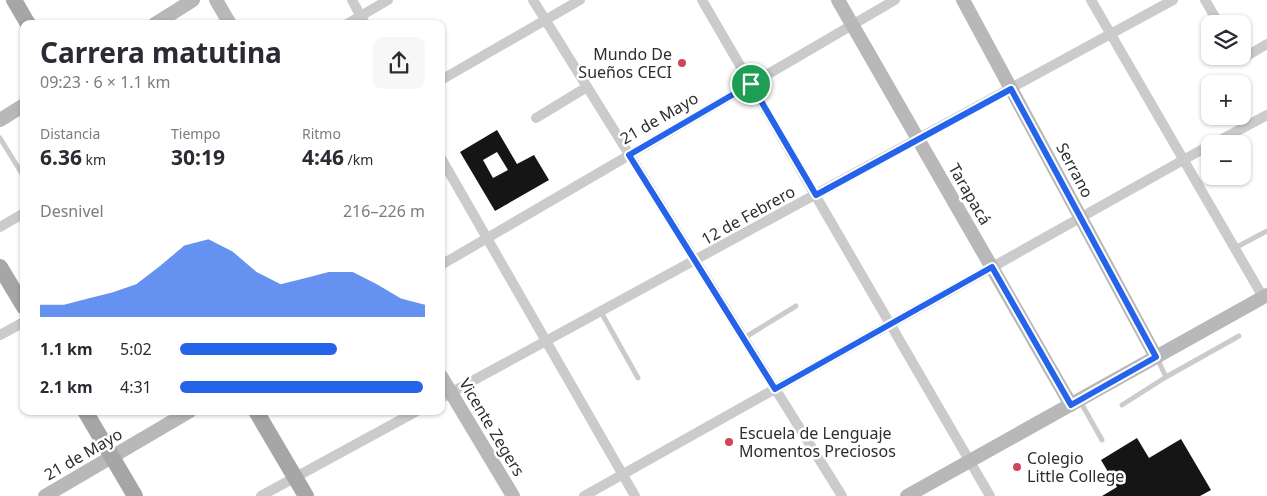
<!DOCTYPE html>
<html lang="es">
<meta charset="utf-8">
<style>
:root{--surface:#fff;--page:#f7f7f7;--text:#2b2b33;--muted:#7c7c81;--accent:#2563eb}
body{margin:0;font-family:"Noto Sans",sans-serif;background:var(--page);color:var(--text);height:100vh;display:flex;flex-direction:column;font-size:19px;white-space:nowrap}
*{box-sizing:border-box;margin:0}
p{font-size:16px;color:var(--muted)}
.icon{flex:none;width:28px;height:28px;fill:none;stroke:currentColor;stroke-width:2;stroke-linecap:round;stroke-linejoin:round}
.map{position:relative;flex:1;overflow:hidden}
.drawer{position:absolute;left:20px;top:20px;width:425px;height:395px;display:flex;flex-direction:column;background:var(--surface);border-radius:10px;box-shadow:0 1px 4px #0004}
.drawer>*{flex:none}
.tools{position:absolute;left:1201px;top:15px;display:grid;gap:10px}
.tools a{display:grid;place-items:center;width:50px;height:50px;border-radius:10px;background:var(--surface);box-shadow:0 1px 4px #0004;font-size:25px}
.pin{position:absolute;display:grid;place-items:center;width:42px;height:42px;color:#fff;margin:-21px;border:2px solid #fff;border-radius:50%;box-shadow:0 1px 5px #0007}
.round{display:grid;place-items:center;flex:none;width:52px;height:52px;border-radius:10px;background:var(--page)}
.head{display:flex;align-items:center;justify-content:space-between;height:85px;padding:0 20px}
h1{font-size:28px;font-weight:700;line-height:38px}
.figures{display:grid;grid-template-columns:repeat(3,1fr);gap:8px;height:85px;padding:5px 20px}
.figures div{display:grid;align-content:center}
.figures b{font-size:21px;font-weight:700}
.figures small{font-size:14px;font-weight:400}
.figures p{font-size:14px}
.chart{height:140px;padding:10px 20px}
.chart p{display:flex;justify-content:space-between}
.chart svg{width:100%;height:90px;margin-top:5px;fill:var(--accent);opacity:.7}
ul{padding:0 20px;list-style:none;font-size:16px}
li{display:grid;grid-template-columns:80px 60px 1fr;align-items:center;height:38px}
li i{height:12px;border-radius:6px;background:var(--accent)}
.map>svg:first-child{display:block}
.building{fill:#151515;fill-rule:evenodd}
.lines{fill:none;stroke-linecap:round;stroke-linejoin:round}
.lane{stroke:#cbcbcb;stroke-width:5}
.street{stroke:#cbcbcb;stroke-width:10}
.secondary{stroke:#b8b8b8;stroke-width:14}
.primary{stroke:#a6a6a6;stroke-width:16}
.route-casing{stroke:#fff;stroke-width:10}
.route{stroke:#2563eb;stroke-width:6}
.poi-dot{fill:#cf455a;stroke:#fff;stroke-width:2}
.labels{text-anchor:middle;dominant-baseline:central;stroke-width:5;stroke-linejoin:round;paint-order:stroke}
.poi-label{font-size:16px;fill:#2e2e2e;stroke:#fff;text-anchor:start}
.street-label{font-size:16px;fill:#2e2e2e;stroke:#fff}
</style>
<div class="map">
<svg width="1267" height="496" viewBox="0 0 1267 496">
<rect width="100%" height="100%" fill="#fff"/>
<!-- building -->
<path class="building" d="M 497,130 L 517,164 L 534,155 L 549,180 L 495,211 L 460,152 ZM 497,152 L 508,170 L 493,178 L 483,160 Z
M 1137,438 L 1149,458 L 1181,439 L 1211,490 L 1200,496 L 1102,496 L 1117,487 L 1101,460 Z"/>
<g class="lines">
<!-- lane -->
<path class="lane" d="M 0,138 L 24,177
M 1235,248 L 1267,231
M 601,312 L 638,378
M 744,338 L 796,306
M 1157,358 L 1166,377 L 1239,336
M 1080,401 L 1102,440
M 1122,405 L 1166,377"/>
<!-- street -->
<path class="street" d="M 352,0 L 365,24
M 533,0 L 842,496
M 702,0 L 990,496
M 1091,0 L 1263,297
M 1205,0 L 1219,24
M 347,24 L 388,0
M 1238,56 L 1240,60 L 1267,44
M 441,80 L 580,0
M 536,118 L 587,87
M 1213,144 L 1267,115
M 441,158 L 635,496
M 0,227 L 24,213
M 441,265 L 895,0
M 0,335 L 24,322
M 441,398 L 1173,0
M 261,496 L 417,411
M 584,496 L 1210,145"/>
<!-- secondary -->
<path class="secondary" d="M 216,0 L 230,24
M 838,0 L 1071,405
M 963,0 L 1156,357
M 155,24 L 193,0
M 0,120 L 24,105
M 441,376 L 513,496
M 45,496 L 190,411
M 907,496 L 1267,295"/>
<!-- primary -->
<path class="primary" d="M 14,0 L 28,24
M 0,267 L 24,307
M 85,411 L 135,496
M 256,411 L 306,496"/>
</g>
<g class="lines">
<defs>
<path id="route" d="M 751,84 L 816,195 L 1011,89 L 1156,357 L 1071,405 L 992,267 L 775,389 L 629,155 Z"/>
</defs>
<!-- route casing -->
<use href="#route" class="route-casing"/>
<!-- route -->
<use href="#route" class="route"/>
</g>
<!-- markers -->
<g class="poi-dot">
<circle cx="682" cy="63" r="5"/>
<circle cx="729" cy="442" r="5"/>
<circle cx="1017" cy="467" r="5"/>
</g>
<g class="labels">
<!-- poi labels -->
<g class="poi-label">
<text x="672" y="54" text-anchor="end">Mundo De<tspan x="672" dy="18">Sueños CECI</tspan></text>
<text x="739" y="433">Escuela de Lenguaje<tspan x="739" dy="18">Momentos Preciosos</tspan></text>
<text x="1027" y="458">Colegio<tspan x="1027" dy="18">Little College</tspan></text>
</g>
<!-- street labels -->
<g class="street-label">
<text transform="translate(659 118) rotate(-30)">21 de Mayo</text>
<text transform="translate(1075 170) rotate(62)">Serrano</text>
<text transform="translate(970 194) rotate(60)">Tarapacá</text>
<text transform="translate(748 215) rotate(-29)">12 de Febrero</text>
<text transform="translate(492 427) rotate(59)">Vicente Zegers</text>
<text transform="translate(83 454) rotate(-30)">21 de Mayo</text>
</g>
</g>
</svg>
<div class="tools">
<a><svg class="icon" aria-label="layers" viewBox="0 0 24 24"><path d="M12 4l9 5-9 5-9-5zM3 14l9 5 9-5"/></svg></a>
<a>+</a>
<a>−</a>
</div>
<div class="pin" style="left:751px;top:84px;background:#1e9e55"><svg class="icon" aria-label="arrive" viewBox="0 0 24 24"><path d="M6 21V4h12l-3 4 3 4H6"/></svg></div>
<section class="drawer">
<div class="head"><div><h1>Carrera matutina</h1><p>09:23 · 6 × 1.1 km</p></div><a class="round"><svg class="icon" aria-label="share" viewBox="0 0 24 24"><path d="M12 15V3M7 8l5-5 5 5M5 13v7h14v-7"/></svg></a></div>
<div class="figures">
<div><p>Distancia</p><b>6.36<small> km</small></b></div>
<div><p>Tiempo</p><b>30:19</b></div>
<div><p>Ritmo</p><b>4:46<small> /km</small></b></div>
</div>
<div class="chart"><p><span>Desnivel</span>216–226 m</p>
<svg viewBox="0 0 160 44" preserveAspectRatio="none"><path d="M0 44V38L10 38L20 35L30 32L40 28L50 19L60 9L70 6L80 12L90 22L100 28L110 25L120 22L130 22L140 28L150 35L160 38V44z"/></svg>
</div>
<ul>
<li><b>1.1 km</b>5:02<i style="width:64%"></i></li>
<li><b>2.1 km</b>4:31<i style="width:99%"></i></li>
</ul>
</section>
</div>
